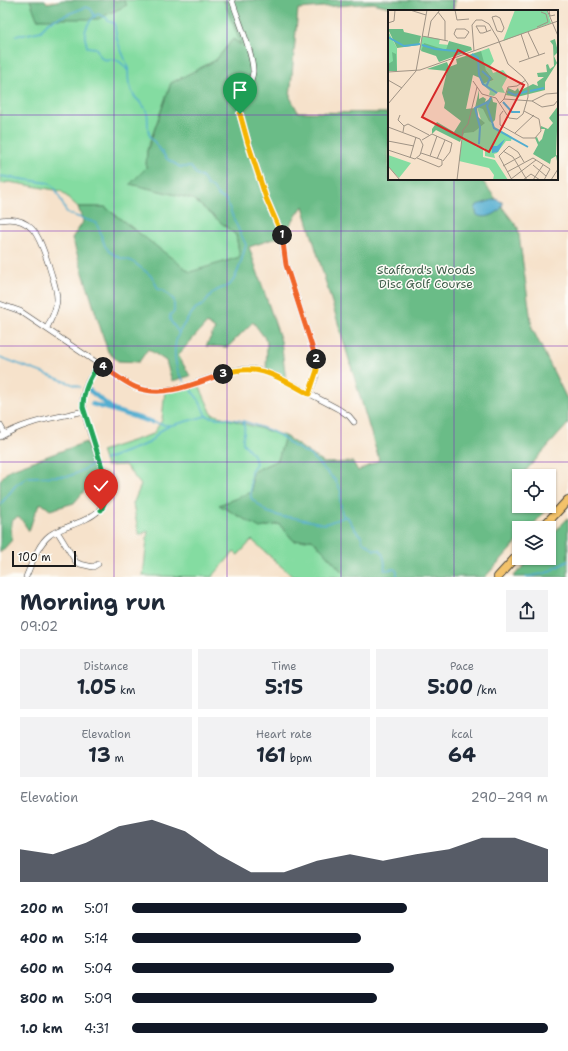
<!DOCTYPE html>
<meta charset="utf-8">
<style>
:root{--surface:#fff;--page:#f2f2f3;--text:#1f2937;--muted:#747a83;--accent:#111827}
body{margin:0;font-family:"Shantell Sans",sans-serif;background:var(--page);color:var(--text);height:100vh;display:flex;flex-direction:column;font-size:15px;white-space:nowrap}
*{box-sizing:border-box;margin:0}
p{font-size:13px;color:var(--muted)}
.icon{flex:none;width:22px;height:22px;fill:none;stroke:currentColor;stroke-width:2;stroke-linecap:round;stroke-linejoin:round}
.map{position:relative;height:577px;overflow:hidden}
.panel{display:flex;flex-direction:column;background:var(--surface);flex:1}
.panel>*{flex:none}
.buttons{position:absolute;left:512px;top:469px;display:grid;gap:8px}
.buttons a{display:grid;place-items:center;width:44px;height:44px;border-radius:0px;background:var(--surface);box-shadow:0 1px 3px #0004;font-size:20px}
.scale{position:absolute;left:12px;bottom:10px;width:64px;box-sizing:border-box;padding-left:4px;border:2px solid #1c1c1c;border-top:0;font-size:11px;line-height:14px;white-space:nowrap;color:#1c1c1c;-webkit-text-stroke:3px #fdfcf7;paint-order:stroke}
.pin{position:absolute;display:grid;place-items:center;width:34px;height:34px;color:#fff;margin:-41px -17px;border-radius:50% 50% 50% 0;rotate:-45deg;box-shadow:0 0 4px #0007}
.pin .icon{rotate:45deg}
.km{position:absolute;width:20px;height:20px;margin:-10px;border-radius:50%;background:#222;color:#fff;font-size:11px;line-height:20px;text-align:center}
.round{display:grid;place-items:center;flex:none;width:42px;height:42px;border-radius:0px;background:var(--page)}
.head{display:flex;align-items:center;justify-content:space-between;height:68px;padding:0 20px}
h1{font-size:22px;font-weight:700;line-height:30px}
.metrics{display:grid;grid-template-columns:repeat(3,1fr);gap:6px;height:68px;padding:4px 20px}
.metrics div{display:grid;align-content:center;border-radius:0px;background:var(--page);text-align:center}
.metrics b{font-size:20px;font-weight:700}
.metrics small{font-size:11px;font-weight:400}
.metrics p{font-size:11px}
.chart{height:112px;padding:8px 20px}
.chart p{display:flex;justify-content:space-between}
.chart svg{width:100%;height:72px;margin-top:4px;fill:var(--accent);opacity:.7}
ul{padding:0 20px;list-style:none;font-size:13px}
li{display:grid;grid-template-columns:64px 48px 1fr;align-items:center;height:30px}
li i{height:10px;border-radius:5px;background:var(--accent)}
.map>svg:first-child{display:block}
.green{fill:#84dca1;stroke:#507c5e}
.forest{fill:#6bbc87;stroke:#446c52}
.water{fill:#52add0;stroke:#376476}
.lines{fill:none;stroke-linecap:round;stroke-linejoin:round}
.stream{stroke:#52add0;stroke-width:1.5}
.canal{stroke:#52add0;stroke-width:4.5}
.street-casing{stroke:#3d3a36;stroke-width:6}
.primary-casing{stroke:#3d3a36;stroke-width:10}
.street{stroke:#fff;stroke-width:5}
.primary{stroke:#f3c26a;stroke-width:8}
.split-1-casing{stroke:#fff;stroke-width:8}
.split-2-casing{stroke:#fff;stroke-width:8}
.split-3-casing{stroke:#fff;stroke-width:8}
.split-4-casing{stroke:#fff;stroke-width:8}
.split-5-casing{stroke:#fff;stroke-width:8}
.split-6-casing{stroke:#fff;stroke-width:8}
.split-1{stroke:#f5b400;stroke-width:5}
.split-2{stroke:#f0652b;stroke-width:5}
.split-3{stroke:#f5b400;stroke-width:5}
.split-4{stroke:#f0652b;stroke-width:5}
.split-5{stroke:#22a559;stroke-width:5}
.split-6{stroke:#22a559;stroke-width:5}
.grid{fill:none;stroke:#7b2cbf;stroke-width:1;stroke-opacity:0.55}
.labels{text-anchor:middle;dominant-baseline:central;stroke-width:3;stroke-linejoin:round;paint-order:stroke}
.park-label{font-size:12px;fill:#405f4b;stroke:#fdfcf7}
.inset-river{fill:none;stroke:#52add0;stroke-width:2}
.inset-road{fill:none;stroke:#9f9385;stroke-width:1}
.view{fill:#d62828;fill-opacity:0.15;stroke:#d62828;stroke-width:2}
.inset-edge{fill:none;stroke:#1c1c1c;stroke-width:2}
</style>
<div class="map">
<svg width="568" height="577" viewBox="0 0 568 577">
<rect width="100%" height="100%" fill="#fdfcf7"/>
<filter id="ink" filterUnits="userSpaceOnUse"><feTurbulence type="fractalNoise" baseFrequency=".025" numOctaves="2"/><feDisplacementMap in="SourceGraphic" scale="8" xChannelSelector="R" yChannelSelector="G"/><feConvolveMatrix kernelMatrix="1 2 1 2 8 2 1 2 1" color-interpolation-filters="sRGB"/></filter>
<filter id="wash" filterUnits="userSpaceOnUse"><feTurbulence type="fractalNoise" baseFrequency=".012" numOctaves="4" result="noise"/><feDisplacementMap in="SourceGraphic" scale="16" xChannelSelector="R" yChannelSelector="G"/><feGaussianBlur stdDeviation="0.9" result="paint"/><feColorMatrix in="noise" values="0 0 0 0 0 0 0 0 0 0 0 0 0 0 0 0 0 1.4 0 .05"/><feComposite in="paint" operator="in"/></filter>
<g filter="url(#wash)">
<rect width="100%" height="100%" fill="#f6e2cb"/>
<!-- green -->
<path class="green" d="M 0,0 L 30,0 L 38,19 L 126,5 L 123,0 L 224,0 L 242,45 L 233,39 L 216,60 L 171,83 L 147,150 L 146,168 L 131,184 L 193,199 L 236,235 L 240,257 L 190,273 L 105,207 L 78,207 L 61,191 L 9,182 L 0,184 Z
M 199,385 L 212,414 L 285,436 L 278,460 L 252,472 L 252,492 L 220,505 L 279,524 L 294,541 L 312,539 L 347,577 L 293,577 L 252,540 L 238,555 L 234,552 L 212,577 L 143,576 L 148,531 L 139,535 L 133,504 L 141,485 L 125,465 L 106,466 L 101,451 L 153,434 L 162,420 L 165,390 Z"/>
<!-- forest -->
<path class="forest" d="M 30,0 L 45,0 L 47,3 L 63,0 L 123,0 L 127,5 L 98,19 L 37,19 Z
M 224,0 L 455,0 L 453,11 L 408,11 L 373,3 L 298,9 L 290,97 L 298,112 L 389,113 L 389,179 L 481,179 L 518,228 L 532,328 L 567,399 L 568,398 L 568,424 L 521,476 L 519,476 L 519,506 L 549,506 L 549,504 L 551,505 L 530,528 L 519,528 L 519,540 L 485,577 L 347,577 L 312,539 L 294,541 L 279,524 L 260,528 L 219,505 L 252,492 L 252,472 L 278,460 L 285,436 L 324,463 L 353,462 L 358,471 L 379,460 L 303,206 L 282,236 L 249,247 L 281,341 L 286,380 L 266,373 L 267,341 L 253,322 L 228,347 L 206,346 L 215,329 L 207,323 L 178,355 L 190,376 L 172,381 L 166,361 L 148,349 L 139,362 L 118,361 L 108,352 L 72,238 L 83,222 L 78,207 L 105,207 L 190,272 L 240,257 L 236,235 L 193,199 L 130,184 L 146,168 L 147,151 L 171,83 L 216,60 L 233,39 L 241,45 Z
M 86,442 L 101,485 L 97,494 L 85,490 L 74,503 L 50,510 L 41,503 L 35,513 L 29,531 L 21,519 L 17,517 L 11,522 L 12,540 L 0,553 L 0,480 L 9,470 Z
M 568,518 L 568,577 L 513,577 L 531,558 L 549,558 L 549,538 Z"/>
<!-- water -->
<path class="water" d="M 496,199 L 502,202 L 503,204 C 500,214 485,220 477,215 L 475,209 L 477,205 Z"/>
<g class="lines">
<!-- stream -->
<path class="stream" d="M 16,35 L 23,35 L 41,31 L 48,22 L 86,7 L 91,9 L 95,17
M 128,71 C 123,64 119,59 110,59 C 107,60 106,60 103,59 C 100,57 98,52 96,48 L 87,47 C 87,44 85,40 85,37 C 84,28 91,18 98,14 L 107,18 L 108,21 L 114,23 C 116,29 115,33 117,39 C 119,48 126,59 128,68 C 129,74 127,80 130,86 C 131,90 133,94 135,97 C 140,103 144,104 147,112 C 149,120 146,128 150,136 L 167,159 L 180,167 L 191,167 L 196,174 L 203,178 L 207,185 L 213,188 L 217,195 L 226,200 L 235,222 L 246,245 C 243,254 237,281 229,285 C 223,289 217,288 212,294 C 207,299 205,306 196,308 C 190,316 183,324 179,333 C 172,347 174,370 184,381
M 0,176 L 49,183 L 55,188 L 66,211 L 69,214 L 96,223 L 99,229 L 105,246 L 110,252 L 120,258 L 132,261 L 149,274 L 153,278 L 158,289 L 164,291 L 174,300 L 174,312 L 170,315 L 170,320 L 179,333
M 0,357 L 80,387
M 191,390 L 199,400 L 206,416
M 243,421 C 247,432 242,433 243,443 L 252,453 L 256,463 C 255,466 252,468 251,471 C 250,474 251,496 251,498 L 267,512 L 283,517 L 290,517 L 325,524 L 344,517
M 152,422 L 165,425 L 173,425 L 206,416 L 216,418 L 224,418 L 243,421 L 269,430 L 279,435 L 292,445 L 310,455 L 335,480 L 341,491 L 340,501 L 342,514 L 344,516 L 348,518 L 356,531 L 361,536 L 363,542 L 367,544 L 374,550 L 380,550 C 384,555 386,564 384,570 L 395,569 L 397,572 L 397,577
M 104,460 L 149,443 L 160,431 L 169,426
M 0,505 L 16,485 L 28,477 L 69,476 L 77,473 L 95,464
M 526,577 L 546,573 L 568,561"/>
<!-- canal -->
<path class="canal" d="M 89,390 L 114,410
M 92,404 L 152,422"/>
</g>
</g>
<g filter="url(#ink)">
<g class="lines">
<defs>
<path id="street" d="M 232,0 C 237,17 254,55 253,72 C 251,90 237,98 241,119 L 266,198 L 281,232 L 286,265 L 317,362 L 316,376 L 309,394
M 0,220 C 34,214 40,240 49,266 C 52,277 57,288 57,299 C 57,309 51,319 47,328
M 0,304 L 20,311 L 130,385 C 161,400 189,385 219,375 C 228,372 238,368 248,369 C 267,370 281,379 297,387 C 311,395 326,402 340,410 L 349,416 L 354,422
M 0,425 L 5,434
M 0,437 C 25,421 56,418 84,411
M 57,531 L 76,562 L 80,564 L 93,567 L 98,564
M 26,577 C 32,563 38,544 50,535 C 55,531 62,529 67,527 C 93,517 112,510 106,478 C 100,460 81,414 83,397 C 85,384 92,375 99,364"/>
<path id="primary" d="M 542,528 L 568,500
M 498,577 L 519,554"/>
</defs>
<!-- street casing -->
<use href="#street" class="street-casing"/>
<!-- primary casing -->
<use href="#primary" class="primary-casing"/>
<!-- street -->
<use href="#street" class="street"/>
<!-- primary -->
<use href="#primary" class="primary"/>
</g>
</g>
<g class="lines" filter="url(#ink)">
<defs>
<path id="split-1" d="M 240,114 L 248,143 L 266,198 L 282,235"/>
<path id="split-2" d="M 282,235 L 286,265 L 316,359"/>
<path id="split-3" d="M 223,374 C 259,362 278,377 309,394 L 317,370 L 316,359"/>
<path id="split-4" d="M 103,367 C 114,374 124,382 135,387 C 163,399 196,383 223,374"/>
<path id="split-5" d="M 103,367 L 99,364 C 90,378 83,390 83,407 L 106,480"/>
<path id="split-6" d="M 101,510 C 106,501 108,490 106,480"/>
</defs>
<!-- split-1 casing -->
<use href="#split-1" class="split-1-casing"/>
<!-- split-2 casing -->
<use href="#split-2" class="split-2-casing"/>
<!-- split-3 casing -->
<use href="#split-3" class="split-3-casing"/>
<!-- split-4 casing -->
<use href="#split-4" class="split-4-casing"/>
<!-- split-5 casing -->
<use href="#split-5" class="split-5-casing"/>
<!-- split-6 casing -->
<use href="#split-6" class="split-6-casing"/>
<!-- split-1 -->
<use href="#split-1" class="split-1"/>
<!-- split-2 -->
<use href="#split-2" class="split-2"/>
<!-- split-3 -->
<use href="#split-3" class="split-3"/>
<!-- split-4 -->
<use href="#split-4" class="split-4"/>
<!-- split-5 -->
<use href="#split-5" class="split-5"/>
<!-- split-6 -->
<use href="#split-6" class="split-6"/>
</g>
<!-- grid -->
<path class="grid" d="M 114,0 L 114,577M 227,0 L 227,577M 341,0 L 341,577M 454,0 L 454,11M 0,115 L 389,115M 557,115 L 568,115M 454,179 L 454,577M 0,231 L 568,231M 0,346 L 568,346M 0,462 L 568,462"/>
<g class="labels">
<!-- park labels -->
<g class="park-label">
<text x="426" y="270">Stafford's Woods<tspan x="426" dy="14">Disc Golf Course</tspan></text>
</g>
</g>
<!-- overview -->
<g transform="translate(388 10)">
<rect width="170" height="170" fill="#f6e2cb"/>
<path d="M 127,0 L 159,0 L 163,13 L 115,31 ZM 0,21 L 9,38 L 9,61 L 0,61 ZM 34,26 L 52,29 L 51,34 L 61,35 L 60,42 L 32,40 ZM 101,38 L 106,51 L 102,56 L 105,63 L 115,60 L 120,66 L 114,77 L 117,83 L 110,82 L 106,86 L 101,85 L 102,81 L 94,74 L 106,70 L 98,60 L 92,47 L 93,41 ZM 89,97 L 95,98 L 105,116 L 124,127 L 123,131 L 118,131 L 109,143 L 106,144 L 107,148 L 97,146 L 97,138 L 87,136 L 95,139 L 95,147 L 107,150 L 120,170 L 105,170 L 106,165 L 101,158 L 71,151 L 75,122 L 86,122 L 94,113 ZM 0,145 L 23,153 L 11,168 L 0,156 Z" fill="#84dca1"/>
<path d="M 0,19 L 15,19 L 16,22 L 33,26 L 31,35 L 9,38 ZM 167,29 L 170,42 L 166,46 L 169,53 L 157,72 L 157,80 L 129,87 L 118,85 L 120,78 L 127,81 L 130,78 L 131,81 L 145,74 L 150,76 L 149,72 L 156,67 L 150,67 L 149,63 L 159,62 L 158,55 L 160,54 L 162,59 L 166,56 L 165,35 L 162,31 ZM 61,31 L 83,37 L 84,40 L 51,52 L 48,46 L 33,41 L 36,33 L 58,40 ZM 93,41 L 98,60 L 106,70 L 94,74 L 92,68 L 85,65 L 78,99 L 87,98 L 91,80 L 91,89 L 95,87 L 98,89 L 97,92 L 104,87 L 105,92 L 109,93 L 107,110 L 104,113 L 101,111 L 95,99 L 89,97 L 90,107 L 97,113 L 86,122 L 76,123 L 72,132 L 48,120 L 44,124 L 44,119 L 49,112 L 66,122 L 73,111 L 56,98 L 57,93 L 54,83 L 59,61 L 39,59 L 59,52 L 61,57 L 69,54 L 68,49 ZM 4,42 L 8,44 L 9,61 L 0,61 L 0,54 L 5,51 ZM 170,96 L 168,145 L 170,146 L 170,156 L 168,146 L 163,149 L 162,154 L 145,144 L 150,135 L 147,128 L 149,127 L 151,132 L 154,129 L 157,119 L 153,119 L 153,116 L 160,119 L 165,113 L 161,108 Z" fill="#6bbc87"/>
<path d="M 117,129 L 110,142 L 104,143 L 104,136 L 109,136 Z" fill="#52add0"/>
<path class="inset-river" d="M 0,27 L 16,36 L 32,34M 34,35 L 47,39 L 77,42M 84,44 L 90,48 L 91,65 L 95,74 L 109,83M 94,61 L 102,68 L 98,77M 142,81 L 156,78M 120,82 L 127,85 L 140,81M 103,87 L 99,96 L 106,118 L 140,137M 115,92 L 124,102 L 132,102M 91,134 L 92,117 L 87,98 L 100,92"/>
<path class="inset-road" d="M 22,0 L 38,5M 67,0 L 69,10 L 81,9M 159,0 L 170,26M 164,0 L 161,1 L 162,6 L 167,5M 50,2 L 57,11 L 57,30M 108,6 L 112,8 L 116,18 L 114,22 L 109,21 L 104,7 ZM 0,13 L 6,11 L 7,0M 149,17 L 160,12 L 158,4 L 153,2M 68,19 L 77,19 L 81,22 L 77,28 L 69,28 L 66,24 ZM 99,22 L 97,16 L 88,16 L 92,23 L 95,23 L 103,20M 140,22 L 151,45M 133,24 L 141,48M 34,26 L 60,31M 40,27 L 43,11 L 52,0M 131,52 L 157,43M 0,62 L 32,60 L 170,11M 0,70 L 14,78M 85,71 L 94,84 L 108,88 L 121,108 L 129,109 L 135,104 L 140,87 L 140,74 L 135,67 L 120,54 L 110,29 L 101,14 L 94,10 L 88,10 L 84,15 L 86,41M 116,89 L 144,91 L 158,84 L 170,83M 144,91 L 154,97 L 166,95 L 170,90M 112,93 L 116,89 L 120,77 L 129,76 L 138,70M 0,94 L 28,61 L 39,0M 115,101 L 112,105 L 112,115 L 135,128 L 147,128 L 153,121 L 151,109 L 136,101M 12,105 L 10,110 L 16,116M 0,117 L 32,129 L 35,135 L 32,145 L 27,149 L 0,140M 15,122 L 16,116 L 20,114 L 41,125M 127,123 L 146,105M 34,130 L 44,124 L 64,133 L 62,142 L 55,151M 0,131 L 26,136M 115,141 L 125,147 L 139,170M 42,146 L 49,126M 22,148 L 28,127M 29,148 L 51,157 L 54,155 L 54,150 L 33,143M 49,149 L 57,130M 145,155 L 158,166M 0,156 L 12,170M 115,156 L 133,146M 119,162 L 145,148 L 162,159 L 156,170M 123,169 L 148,150M 69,170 L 75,120 L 80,114 L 89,77M 124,170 L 111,146 L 121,136 L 130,142 L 136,152M 135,170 L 143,164 L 152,170M 145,170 L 155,155M 163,170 L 170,159"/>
<path class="view" d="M 70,40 L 136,75 L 101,142 L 34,107 Z"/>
<rect width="170" height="170" class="inset-edge"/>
</g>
</svg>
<div class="buttons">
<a><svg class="icon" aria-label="locate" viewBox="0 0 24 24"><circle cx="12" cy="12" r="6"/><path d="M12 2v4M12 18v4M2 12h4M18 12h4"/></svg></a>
<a><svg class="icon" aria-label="layers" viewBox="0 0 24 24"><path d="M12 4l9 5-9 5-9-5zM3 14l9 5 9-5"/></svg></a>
</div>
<div class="scale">100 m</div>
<div class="pin" style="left:240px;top:114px;background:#1e9e55"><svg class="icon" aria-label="arrive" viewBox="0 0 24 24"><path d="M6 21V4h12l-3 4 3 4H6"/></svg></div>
<div class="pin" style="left:101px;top:510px;background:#d93025"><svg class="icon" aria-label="check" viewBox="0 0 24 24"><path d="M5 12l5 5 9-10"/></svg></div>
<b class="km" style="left:282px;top:235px">1</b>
<b class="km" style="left:316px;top:359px">2</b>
<b class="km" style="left:223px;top:374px">3</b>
<b class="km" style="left:103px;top:367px">4</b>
</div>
<section class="panel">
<div class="head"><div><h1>Morning run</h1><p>09:02</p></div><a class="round"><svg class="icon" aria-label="share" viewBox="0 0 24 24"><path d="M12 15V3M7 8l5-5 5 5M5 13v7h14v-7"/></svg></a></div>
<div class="metrics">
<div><p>Distance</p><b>1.05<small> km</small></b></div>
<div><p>Time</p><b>5:15</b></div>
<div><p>Pace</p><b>5:00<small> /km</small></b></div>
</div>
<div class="metrics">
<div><p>Elevation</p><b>13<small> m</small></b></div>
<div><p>Heart rate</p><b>161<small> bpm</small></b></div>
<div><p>kcal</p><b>64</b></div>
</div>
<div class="chart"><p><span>Elevation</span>290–299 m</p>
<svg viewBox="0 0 160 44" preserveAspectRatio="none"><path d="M0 44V24L10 27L20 20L30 10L40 6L50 13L60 27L70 38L80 38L90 31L100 27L110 31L120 27L130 24L140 17L150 17L160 24V44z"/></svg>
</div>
<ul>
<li><b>200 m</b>5:01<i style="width:66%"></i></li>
<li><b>400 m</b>5:14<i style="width:55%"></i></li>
<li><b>600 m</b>5:04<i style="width:63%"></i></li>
<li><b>800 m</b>5:09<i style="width:59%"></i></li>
<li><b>1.0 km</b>4:31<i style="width:100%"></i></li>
</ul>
</section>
